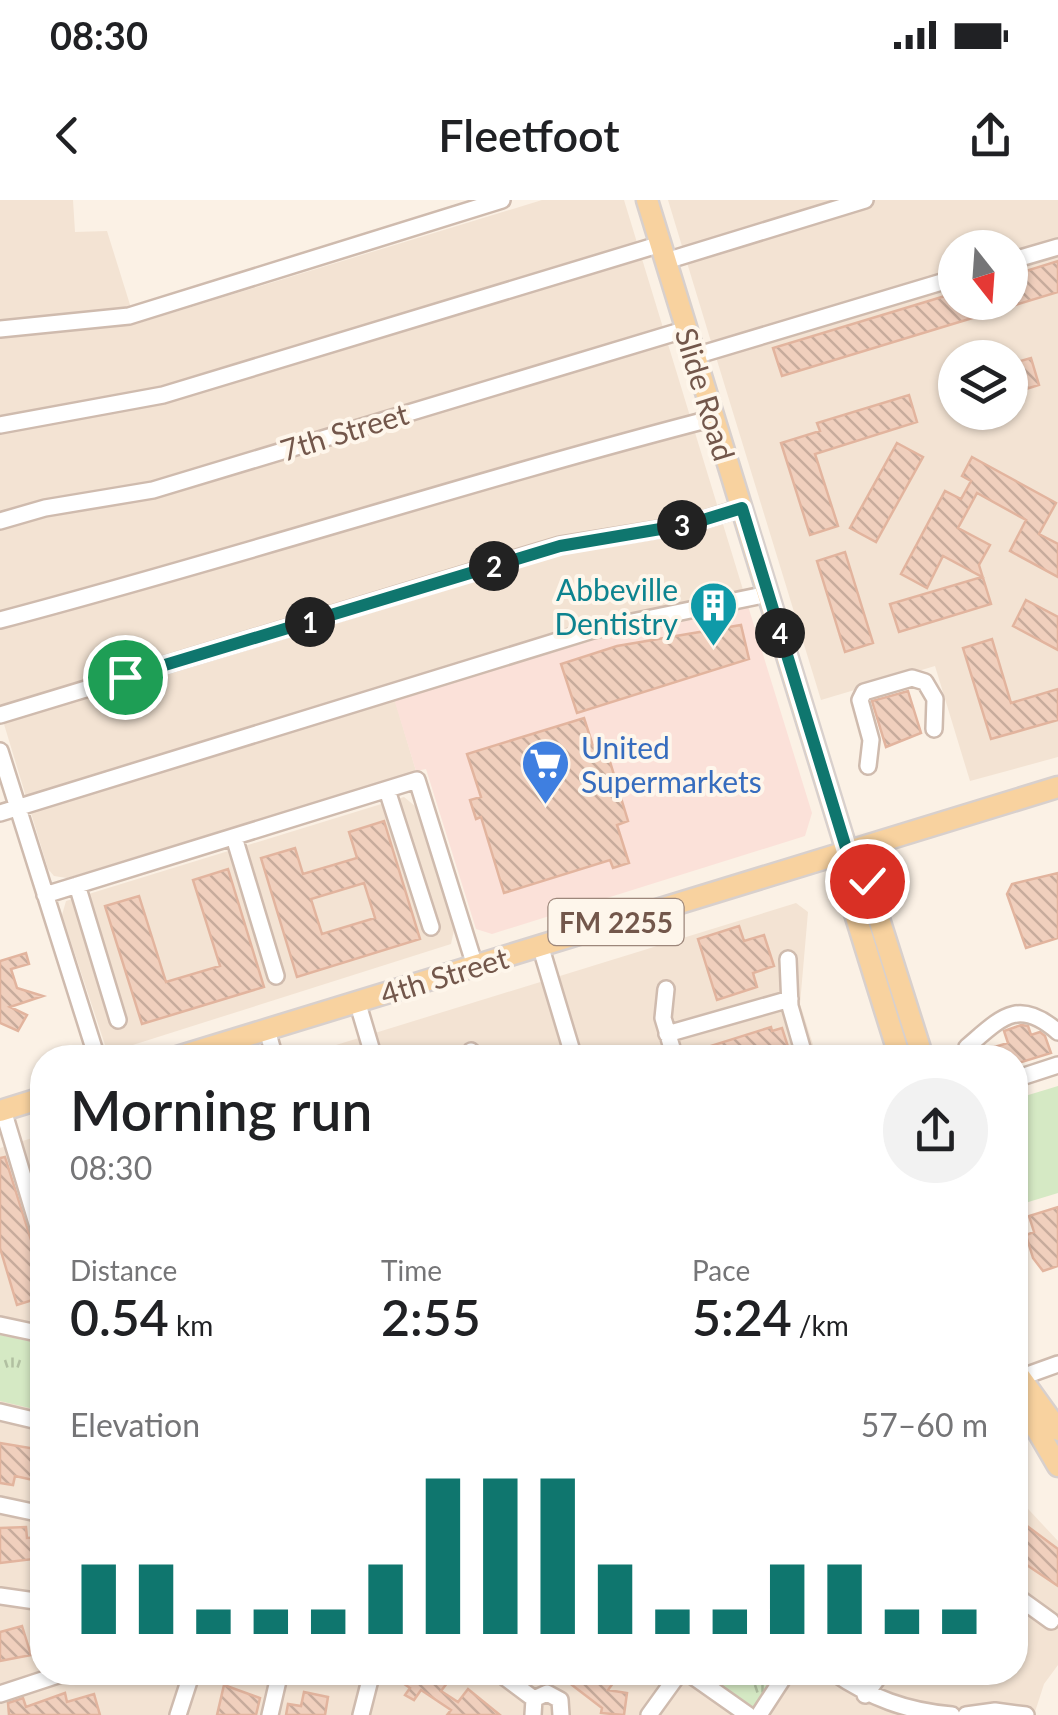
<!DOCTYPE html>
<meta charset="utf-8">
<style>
:root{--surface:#fff;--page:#f2f2f2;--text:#202124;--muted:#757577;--accent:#0f766e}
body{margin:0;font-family:Lato,sans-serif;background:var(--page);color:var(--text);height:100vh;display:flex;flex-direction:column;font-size:38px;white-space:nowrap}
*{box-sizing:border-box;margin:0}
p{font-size:32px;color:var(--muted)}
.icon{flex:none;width:55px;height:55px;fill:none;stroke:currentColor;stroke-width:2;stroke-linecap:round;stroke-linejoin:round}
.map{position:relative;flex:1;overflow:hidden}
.details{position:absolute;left:30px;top:845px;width:998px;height:640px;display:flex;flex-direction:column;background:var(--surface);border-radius:40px;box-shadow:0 2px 8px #0004}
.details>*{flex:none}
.needle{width:65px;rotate:163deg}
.tools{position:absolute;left:938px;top:30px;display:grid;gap:20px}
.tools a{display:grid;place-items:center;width:90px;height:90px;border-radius:50%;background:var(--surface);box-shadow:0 2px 8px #0004;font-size:50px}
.pin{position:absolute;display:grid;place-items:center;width:85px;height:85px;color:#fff;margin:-42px;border:5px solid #fff;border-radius:50%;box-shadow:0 2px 10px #0007}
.km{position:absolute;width:50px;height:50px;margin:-25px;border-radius:50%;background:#222;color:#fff;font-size:28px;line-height:50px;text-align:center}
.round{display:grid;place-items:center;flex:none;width:105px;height:105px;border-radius:52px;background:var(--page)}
.summary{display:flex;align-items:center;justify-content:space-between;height:170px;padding:0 40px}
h1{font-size:55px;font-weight:600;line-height:75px}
.figures{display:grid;grid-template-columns:repeat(3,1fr);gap:15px;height:170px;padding:10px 40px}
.figures div{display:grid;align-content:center}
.figures b{font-size:50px;font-weight:600}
.figures small{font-size:28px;font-weight:400}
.figures p{font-size:28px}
.chart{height:280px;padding:20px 40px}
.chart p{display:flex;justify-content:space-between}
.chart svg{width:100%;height:180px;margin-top:10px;stroke:var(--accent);stroke-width:6}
.status{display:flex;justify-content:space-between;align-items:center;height:70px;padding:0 50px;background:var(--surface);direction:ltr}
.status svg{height:28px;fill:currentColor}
header{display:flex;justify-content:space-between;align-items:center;height:130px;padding:0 40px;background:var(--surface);font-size:45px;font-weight:600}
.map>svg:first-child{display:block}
.residential{fill:#f3e3d3;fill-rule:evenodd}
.commercial{fill:#fbe1d9}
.grass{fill:#d5e9c4}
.park{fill:url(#park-tufts)}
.building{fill:url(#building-back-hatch);stroke:#e2b49e;stroke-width:2.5;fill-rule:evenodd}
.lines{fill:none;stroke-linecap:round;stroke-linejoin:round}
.minor-casing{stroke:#cfbbae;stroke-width:20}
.major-casing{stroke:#d8d0cd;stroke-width:25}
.minor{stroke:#fff;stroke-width:15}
.major{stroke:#f8d29f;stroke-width:20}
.route-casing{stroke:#fff;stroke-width:20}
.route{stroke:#0f766e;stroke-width:12}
.labels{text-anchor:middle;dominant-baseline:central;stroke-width:8;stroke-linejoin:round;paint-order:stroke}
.shield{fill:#fef6eb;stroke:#9d877b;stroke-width:2.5}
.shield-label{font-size:28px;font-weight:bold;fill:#73574b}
.street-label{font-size:30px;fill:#73574b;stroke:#fef6eb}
.culture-label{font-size:30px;fill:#0d838f;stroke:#fef6eb;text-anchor:end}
.shop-label{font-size:30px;fill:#366cbe;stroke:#fef6eb;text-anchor:start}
</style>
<div class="status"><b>08:30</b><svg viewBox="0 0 49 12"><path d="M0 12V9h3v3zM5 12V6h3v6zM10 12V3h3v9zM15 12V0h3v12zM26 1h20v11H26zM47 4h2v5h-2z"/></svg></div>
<header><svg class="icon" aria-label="back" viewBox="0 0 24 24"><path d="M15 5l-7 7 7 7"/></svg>Fleetfoot<svg class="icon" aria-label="share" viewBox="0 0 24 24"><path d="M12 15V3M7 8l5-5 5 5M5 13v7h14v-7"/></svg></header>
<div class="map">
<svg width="1058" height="1515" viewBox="0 0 1058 1515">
<defs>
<pattern id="park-tufts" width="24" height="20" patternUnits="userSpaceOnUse" patternTransform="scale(2.5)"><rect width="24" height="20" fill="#d5e9c4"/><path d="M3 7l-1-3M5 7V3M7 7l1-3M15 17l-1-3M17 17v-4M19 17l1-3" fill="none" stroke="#b1c0a1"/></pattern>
<pattern id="building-back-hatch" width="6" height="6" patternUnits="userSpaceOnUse" patternTransform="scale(2.5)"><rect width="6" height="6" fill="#f0cfbd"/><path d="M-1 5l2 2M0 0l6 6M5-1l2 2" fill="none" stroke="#c7ab9c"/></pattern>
</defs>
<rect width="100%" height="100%" fill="#fbf1e5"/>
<!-- residential -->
<path class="residential" d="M 0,0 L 73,0 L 75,32 L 107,31 L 136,124 L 542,0 L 624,0 L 744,393 L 391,487 L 416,571 L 67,678 L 54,676 L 48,669 L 0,511 Z
M 668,0 L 1058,0 L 1058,39 L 1010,54 L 1010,48 L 955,48 L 955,71 L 712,145 Z
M 1058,52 L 1058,557 L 970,581 L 935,466 L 821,500 L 716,157 L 955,84 L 955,102 L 1010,102 L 1010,67 ZM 955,158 L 1010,158 L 1010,212 L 955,212 Z
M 404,597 L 415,606 L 454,730 L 451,744 L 117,850 L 106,848 L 62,715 L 66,701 Z
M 796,703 L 808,712 L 800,804 L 817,857 L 294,858 Z
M 42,935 L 42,1472 L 1015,1472 L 1015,1295 L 1058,1341 L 1058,1465 L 1044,1484 L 1034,1515 L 0,1515 L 0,948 Z"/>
<!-- commercial -->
<path class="commercial" d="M 748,406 L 812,613 L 805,636 L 492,734 L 476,729 L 426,569 L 416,571 L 394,499 L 615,431 Z"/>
<!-- grass -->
<path class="grass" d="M 1058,886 L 1058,993 L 1015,1006 L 1015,899 Z"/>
<!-- park -->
<path class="park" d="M 0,1135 L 42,1144 L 42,1211 L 0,1201 Z
M 700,1473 L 780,1473 L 752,1510 Z"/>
<!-- building -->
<path class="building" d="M 1058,61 L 1058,92 L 782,176 L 773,148 L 955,93 L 955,102 L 1010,102 L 1010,76 Z
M 1031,158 L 1039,185 L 1010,194 L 1010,164 Z
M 909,195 L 917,222 L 815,254 L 838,326 L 810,335 L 781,243 L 820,231 L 817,223 Z
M 897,243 L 923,257 L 876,342 L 850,328 Z
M 972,257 L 1056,303 L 1039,334 L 1058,344 L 1058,377 L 1010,351 L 1026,320 L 977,293 L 958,328 L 990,345 L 979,365 L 991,404 L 899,432 L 890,404 L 982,377 L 943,356 L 927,388 L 901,374 L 945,291 L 961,299 L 971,281 L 962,276 Z
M 845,352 L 873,443 L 845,452 L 817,361 Z
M 1026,400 L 1058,417 L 1058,450 L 1013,426 Z
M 741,425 L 749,459 L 577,513 L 561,464 L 617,446 Z
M 992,439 L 1011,503 L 1058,489 L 1058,520 L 991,539 L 963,448 Z
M 908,491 L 921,533 L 886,547 L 872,501 Z
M 584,518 L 593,546 L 604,542 L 625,611 L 628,621 L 617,625 L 629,663 L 613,668 L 610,660 L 504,693 L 481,617 L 476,619 L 470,600 L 481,597 L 467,554 Z
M 384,621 L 420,739 L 297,777 L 261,658 L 295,648 L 303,674 L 357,658 L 349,632 ZM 364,683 L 375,718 L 322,734 L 311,699 Z
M 228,669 L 264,787 L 142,824 L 105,706 L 139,696 L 166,782 L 220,766 L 193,680 Z
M 1058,673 L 1058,738 L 1026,748 L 1007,694 L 1012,684 Z
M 739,726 L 744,741 L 764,735 L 774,766 L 753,773 L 757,787 L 717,800 L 698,739 Z
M 26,753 L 29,764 L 11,769 L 17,788 L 43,796 L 10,807 L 27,815 L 18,831 L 0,823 L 0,761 Z
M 1021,825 L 1028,826 L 1031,835 L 1040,832 L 1045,836 L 1051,853 L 1015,864 L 1015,858 L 998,858 L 994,847 L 1008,843 L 1004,831 Z
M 771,827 L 772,831 L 782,828 L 790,853 L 775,858 L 686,858 L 685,854 Z
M 5,957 L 42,1075 L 42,1097 L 17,1105 L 0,1048 L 0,958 Z
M 1058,1007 L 1058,1066 L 1043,1071 L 1033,1058 L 1026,1035 L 1034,1032 L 1029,1016 Z
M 0,1243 L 42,1250 L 42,1282 L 15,1276 L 13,1285 L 0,1283 Z
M 1015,1317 L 1058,1349 L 1058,1386 L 1015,1357 Z
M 26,1327 L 27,1338 L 42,1337 L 42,1358 L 0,1363 L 0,1328 Z
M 22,1426 L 31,1455 L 0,1461 L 0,1432 Z
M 387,1472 L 443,1472 L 451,1478 L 441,1491 L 458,1502 L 468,1489 L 500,1515 L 447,1515 L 451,1510 L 421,1490 L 414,1500 L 405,1495 L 410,1488 Z
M 566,1472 L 607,1472 L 616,1479 L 608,1490 L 627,1493 L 624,1515 L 601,1513 L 602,1508 L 572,1485 L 576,1480 Z
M 224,1485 L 260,1498 L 256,1515 L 217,1515 Z
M 304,1492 L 328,1497 L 325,1515 L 286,1515 L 288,1504 L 301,1506 Z
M 65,1493 L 67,1502 L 94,1494 L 100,1515 L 9,1515 L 8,1503 L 23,1498 L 26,1507 Z"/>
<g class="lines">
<defs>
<path id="minor" d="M 666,61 L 865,0
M 1010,61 L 1058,47
M 0,129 L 129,116 L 502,0
M 695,156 L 955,78
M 0,225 L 163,195 L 661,44
M 0,321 L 45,308 L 153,290 L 687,129
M 0,420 C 239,357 474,280 714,218
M 0,515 L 560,345 L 690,324 L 741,308
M 0,551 L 97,858
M 868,566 L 871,540 L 860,500 L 864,492 L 912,478 L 925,482 L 935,499 L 934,529
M 387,590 L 431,727
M 0,613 L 593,430 L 768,394
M 234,637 L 276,776
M 77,685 L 118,820
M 45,695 L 417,580 L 475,766
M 540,745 L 574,858
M 788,759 L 790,806 L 805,858
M 666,789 L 663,818 L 675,858
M 357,801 L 374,858
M 267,830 L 275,858
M 667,834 L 790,799
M 967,847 C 1001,818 1018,797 1058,832
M 471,851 L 473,858
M 1015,879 L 1058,865
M 3,910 L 42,1040
M 0,1125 L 42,1134
M 1019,1178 L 1058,1164
M 0,1212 L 42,1222
M 0,1305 L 42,1314
M 1015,1395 L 1051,1421
M 0,1396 L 42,1402
M 498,1472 L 534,1499
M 687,1472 L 748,1515
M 833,1472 C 871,1498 906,1511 952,1515
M 0,1494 L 67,1472
M 865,1495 L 882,1472
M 178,1515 L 192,1472
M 270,1515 L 280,1472
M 361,1515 L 372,1472
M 533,1515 L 534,1499 L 547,1493 L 560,1500 L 561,1515
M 649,1515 L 680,1472
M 759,1515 L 787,1472
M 966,1515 L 995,1511 L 1026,1515"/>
<path id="major" d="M 647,0 L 854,674 L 847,688 L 900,858
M 854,674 L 867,681 L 923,858
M 174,858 L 1058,587
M 0,911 L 42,898
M 1015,1170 L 1058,1230
M 1023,1186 L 1023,1206 L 1058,1266"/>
</defs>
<!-- minor casing -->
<use href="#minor" class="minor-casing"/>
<!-- major casing -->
<use href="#major" class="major-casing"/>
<!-- minor -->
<use href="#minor" class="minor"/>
<!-- major -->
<use href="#major" class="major"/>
</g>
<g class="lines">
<defs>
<path id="route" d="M 125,477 L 560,346 L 690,324 L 742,308 L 854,674 L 867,681"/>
</defs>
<!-- route casing -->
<use href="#route" class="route-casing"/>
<!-- route -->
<use href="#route" class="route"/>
</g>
<!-- icons -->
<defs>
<symbol id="building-pin" viewBox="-11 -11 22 30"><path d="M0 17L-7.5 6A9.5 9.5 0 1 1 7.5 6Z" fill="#0f9aa8" stroke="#fef6eb"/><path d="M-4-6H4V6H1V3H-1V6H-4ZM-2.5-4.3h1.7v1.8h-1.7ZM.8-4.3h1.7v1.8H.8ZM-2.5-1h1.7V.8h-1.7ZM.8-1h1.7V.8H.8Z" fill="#fff"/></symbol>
<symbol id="supermarket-pin" viewBox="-11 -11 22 30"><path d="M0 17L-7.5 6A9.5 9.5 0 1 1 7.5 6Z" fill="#3f7fe0" stroke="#fef6eb"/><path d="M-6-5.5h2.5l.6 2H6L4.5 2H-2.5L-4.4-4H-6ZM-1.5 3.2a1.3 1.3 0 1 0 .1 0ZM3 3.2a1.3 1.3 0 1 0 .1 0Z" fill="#fff"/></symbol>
</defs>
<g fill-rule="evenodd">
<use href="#building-pin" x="686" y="378" width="55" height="75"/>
<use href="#supermarket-pin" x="518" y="536" width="55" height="75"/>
</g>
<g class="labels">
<!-- shield labels -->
<rect class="shield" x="548.5" y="699" width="135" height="46" rx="8"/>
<g class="shield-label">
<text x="616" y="722">FM 2255</text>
</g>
<!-- street labels -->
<g class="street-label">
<text transform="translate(706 194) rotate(73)">Slide Road</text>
<text transform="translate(344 231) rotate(-17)">7th Street</text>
<text transform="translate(444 775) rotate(-17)">4th Street</text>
</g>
<!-- culture labels -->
<g class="culture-label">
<text x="678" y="389">Abbeville<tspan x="678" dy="34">Dentistry</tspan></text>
</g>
<!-- shop labels -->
<g class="shop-label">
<text x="581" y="547">United<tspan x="581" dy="34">Supermarkets</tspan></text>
</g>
</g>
</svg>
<div class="tools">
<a><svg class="needle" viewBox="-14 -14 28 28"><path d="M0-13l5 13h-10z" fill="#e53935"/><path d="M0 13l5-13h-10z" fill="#757577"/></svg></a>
<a><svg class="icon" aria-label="layers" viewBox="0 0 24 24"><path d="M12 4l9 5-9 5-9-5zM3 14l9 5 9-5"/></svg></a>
</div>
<div class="pin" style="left:125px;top:477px;background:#1e9e55"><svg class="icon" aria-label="arrive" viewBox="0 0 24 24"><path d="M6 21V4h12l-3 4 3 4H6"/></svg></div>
<div class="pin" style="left:867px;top:681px;background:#d93025"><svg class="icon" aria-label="check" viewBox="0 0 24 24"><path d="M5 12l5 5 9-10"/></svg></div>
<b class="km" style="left:310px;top:422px">1</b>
<b class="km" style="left:494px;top:366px">2</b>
<b class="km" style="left:682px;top:325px">3</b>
<b class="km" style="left:780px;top:433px">4</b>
<section class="details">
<div class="summary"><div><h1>Morning run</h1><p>08:30</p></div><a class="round"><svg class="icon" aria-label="share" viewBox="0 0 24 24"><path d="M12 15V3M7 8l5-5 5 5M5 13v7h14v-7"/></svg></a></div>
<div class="figures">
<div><p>Distance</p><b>0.54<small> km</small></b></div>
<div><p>Time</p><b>2:55</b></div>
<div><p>Pace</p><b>5:24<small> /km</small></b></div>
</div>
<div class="chart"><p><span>Elevation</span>57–60 m</p>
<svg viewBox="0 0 160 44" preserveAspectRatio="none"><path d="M5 44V27M15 44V27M25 44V38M35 44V38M45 44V38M55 44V27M65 44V6M75 44V6M85 44V6M95 44V27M105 44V38M115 44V38M125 44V27M135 44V27M145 44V38M155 44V38"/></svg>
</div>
</section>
</div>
